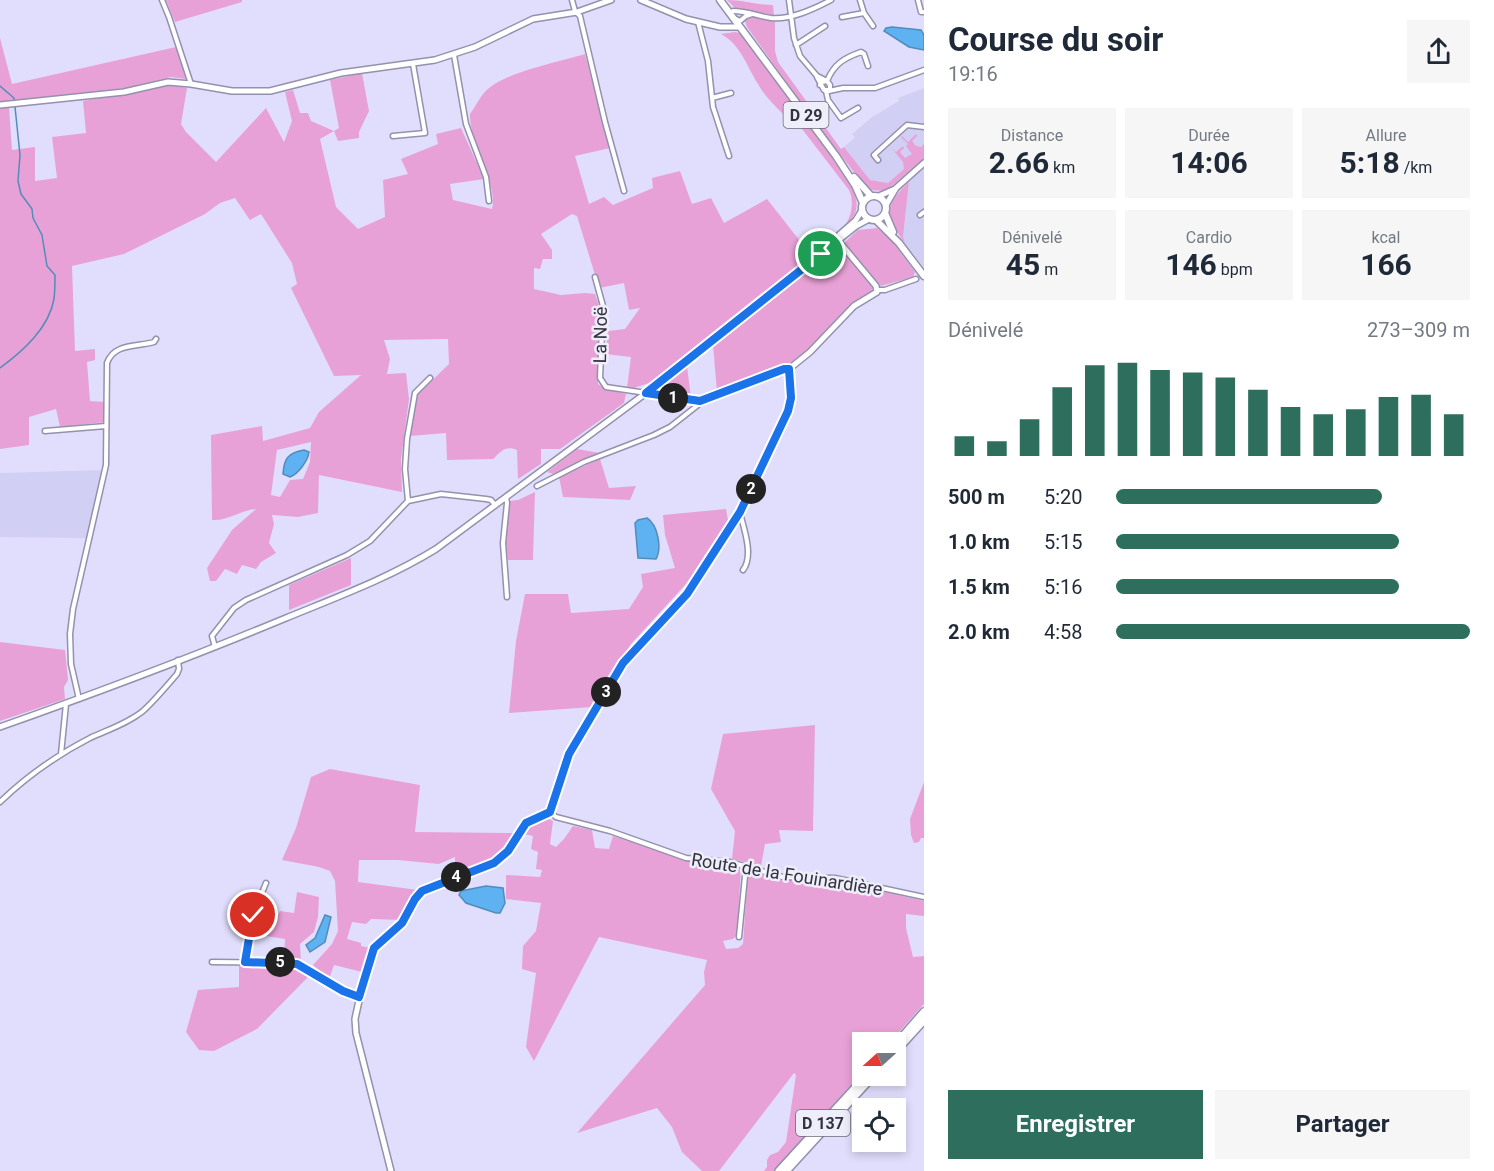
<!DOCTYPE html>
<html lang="fr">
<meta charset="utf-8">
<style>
:root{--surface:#fff;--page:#f6f6f7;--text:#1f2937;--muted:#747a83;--accent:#2d6e5d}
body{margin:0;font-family:Roboto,sans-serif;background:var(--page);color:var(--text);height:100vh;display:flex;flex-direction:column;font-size:22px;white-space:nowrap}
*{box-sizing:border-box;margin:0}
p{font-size:20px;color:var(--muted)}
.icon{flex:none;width:33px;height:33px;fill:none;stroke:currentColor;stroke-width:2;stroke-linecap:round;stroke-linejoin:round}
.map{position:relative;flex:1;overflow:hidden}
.drawer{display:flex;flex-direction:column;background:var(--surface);width:570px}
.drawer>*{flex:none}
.needle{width:39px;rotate:249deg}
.tools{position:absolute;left:852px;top:1032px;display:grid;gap:12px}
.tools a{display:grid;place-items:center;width:54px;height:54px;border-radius:0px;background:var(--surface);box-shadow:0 3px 9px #0003;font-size:30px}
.pin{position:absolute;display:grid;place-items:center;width:51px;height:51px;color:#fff;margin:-26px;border:3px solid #fff;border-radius:50%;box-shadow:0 2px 6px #0007}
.km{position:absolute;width:30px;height:30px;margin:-15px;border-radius:50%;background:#222;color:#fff;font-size:16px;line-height:30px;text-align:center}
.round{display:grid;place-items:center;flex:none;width:63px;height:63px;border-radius:0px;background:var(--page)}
.summary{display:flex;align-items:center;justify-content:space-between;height:102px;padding:0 24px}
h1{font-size:33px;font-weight:700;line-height:45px}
.stats{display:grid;grid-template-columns:repeat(3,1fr);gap:9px;height:102px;padding:6px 24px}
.stats div{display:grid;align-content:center;border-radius:0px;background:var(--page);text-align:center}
.stats b{font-size:30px;font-weight:700}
.stats small{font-size:16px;font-weight:400}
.stats p{font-size:16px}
.chart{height:168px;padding:12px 24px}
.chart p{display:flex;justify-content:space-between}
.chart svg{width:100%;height:108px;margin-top:6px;stroke:var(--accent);stroke-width:6}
.cta{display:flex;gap:12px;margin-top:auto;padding:12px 24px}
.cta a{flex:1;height:69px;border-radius:0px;background:var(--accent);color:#fff;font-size:24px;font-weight:700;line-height:69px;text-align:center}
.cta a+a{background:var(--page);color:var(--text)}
ul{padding:0 24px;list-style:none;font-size:20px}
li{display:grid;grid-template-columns:96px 72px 1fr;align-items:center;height:45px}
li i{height:15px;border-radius:8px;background:var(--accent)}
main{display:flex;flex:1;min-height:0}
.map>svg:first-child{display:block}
.built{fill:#d2cff4}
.green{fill:#e8a1d6;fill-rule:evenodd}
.water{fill:#5eb2f1;stroke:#518cbb;stroke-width:1.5}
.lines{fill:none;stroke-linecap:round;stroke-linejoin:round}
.stream{stroke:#518cbb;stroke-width:1.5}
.minor-casing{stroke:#9391ad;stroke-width:7}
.tertiary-casing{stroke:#9391ad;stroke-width:8}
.secondary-casing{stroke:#9391ad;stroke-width:8}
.primary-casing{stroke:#9391ad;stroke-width:9}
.trunk-casing{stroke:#9391ad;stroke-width:10}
.minor{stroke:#fff;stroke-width:4}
.tertiary{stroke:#fff;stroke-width:5}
.secondary{stroke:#fff;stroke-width:5}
.primary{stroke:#fff;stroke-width:6}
.trunk{stroke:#fff;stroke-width:7}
.route-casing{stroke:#fff;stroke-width:12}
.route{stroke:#1a73e8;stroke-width:8}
.labels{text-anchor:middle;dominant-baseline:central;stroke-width:5;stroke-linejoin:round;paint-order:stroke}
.shield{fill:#eeedfa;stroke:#6b6a76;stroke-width:1.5}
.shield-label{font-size:16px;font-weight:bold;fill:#33323e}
.street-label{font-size:18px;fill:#33323e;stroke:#eeedfa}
</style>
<main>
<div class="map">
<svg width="924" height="1171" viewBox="0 0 924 1171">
<rect width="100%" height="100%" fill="#e1defd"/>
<!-- built -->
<path class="built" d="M 924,88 L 924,158 L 901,172 L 888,183 L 870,180 L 844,147 L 855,137 L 852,134 L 872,117 L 899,101 L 898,98 Z
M 924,168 L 924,268 L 905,243 L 903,238 L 909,182 Z
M 103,470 L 87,538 L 0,537 L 0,473 Z"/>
<!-- green -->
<path class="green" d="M 166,0 L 242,0 L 242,2 L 175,22 Z
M 727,0 C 743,0 757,5 773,5 L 774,16 L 737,10 Z
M 750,16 L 775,21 L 775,51 L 778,62 L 841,149 L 844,147 L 870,180 L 888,183 L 904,169 L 903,162 L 890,146 L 896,152 L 903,146 L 904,148 L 900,152 L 905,158 L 912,154 L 906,146 L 908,144 L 901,137 L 902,136 L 908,142 L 916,134 L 917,136 L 912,141 L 916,146 L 921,147 L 924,144 L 924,158 L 886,191 L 870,190 L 864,185 L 815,122 L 747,27 L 745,21 Z
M 735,32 L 740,33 L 812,128 L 852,188 C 859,201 859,215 846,224 C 852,214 854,201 849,190 L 789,112 L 783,114 C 774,105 764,95 758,84 C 746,65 741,45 721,34 Z
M 0,38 L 12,84 L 176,47 L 186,79 L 171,77 L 126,88 L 0,103 Z
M 585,54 L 610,148 L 575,156 L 589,204 L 604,197 L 613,205 L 653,188 L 652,178 L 680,171 L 692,204 L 711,198 L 724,223 L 767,199 L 811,255 L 652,382 L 631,389 L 627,388 L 631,357 L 605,354 L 608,331 L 625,329 L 640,308 L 629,310 L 624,283 L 599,288 L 577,216 L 572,214 L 541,234 L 552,250 L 552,259 L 543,259 L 540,269 L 534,268 L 534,289 L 561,295 L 585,293 L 595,294 L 600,308 L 598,384 L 604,388 L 626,394 L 624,403 L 560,449 L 541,449 L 541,464 L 518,479 L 517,450 C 506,445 501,451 493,459 L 447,460 L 446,433 L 410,436 L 418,394 L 449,364 L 448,339 L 384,340 L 390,359 L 387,374 L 406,373 L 409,399 L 401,460 L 402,492 L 319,475 L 318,513 L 298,517 L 272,515 L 274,524 L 269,543 L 276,553 L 261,562 L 256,569 L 242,565 L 237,574 L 225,569 L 216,581 L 210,581 L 207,568 L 232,530 L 256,509 C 240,510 229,521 212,520 L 211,435 L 262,426 L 263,441 L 310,428 L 319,412 L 361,375 L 334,376 L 291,288 L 297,284 L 292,263 L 261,214 L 250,220 L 235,198 L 220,203 L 205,214 L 124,254 L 72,266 L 75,351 L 95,349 L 95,360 L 87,362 L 90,401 L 104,402 L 105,422 L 60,427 L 56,409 L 29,417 L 29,445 L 0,449 L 0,109 L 9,107 L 12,150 L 35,147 L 35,181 L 57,178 L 52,137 L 86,133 L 83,101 L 173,85 L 187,88 L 181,124 L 186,132 L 216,162 L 266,108 L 284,142 L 292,121 L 285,92 L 293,90 L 300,113 L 308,113 L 311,121 L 334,131 L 339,128 L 330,80 L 362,73 L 369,111 L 359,132 L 359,138 L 338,141 L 334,131 L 320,139 L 336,207 L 358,229 L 385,217 L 383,180 L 408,174 L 401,159 L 438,144 L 436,134 L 461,128 L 484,179 L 450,184 L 453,200 L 492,209 C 499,184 469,144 470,114 C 476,106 481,94 489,88 C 510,71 559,62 585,54 ZM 311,442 L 310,462 L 303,479 L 290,480 L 280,497 L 271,495 L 277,450 Z
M 909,182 L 903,237 L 905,243 C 885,216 883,206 909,182 Z
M 877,228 L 892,241 L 915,272 L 913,277 L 881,286 L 844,243 L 858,230 Z
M 836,246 L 839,247 L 871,285 L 873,291 L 853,304 L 804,354 L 787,365 L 717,392 L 713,345 Z
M 687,366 L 691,398 L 662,393 L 664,383 Z
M 577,449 L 600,453 L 553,474 L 547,472 Z
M 600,459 L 609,488 L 636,486 L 630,500 L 563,497 L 559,477 Z
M 535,492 L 533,560 L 508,560 L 505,535 L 509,501 L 518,500 Z
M 726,509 L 728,520 L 686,584 L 631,644 L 592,707 L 509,713 L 516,641 L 525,594 L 568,594 L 571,613 L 629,609 L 643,587 L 641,574 L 675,568 L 665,535 L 663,515 Z
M 351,558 L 351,585 L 289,610 L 289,585 Z
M 0,642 L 65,650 L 68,680 L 64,687 L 65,699 L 0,721 Z
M 815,725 L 813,831 L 779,830 L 781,842 L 765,844 L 761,866 L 732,859 L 735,831 L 711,789 L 723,734 Z
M 330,769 L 420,785 L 415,832 L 514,833 L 504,850 L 489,860 L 458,874 L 455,868 L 455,857 L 439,864 L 398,860 L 359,860 L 358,882 L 418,890 L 401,920 L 371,919 L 366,924 L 352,922 L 347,939 L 361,943 L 361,946 L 370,948 L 362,972 L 334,965 L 329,979 L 313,965 L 332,944 L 338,931 L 335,881 L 330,871 L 319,867 L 282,860 L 296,828 L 311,777 Z
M 924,782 L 924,838 L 921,838 L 919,842 L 914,843 L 911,835 L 910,819 Z
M 547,818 L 553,821 L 550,844 L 556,847 L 564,839 L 573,826 L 592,830 L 595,848 L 609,849 L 613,836 L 687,860 L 741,868 L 737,935 L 733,939 L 723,941 L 726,949 L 738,948 L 743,944 L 748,872 L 782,879 L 836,881 L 924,901 L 924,916 L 906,914 L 906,928 L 913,957 L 924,956 L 924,1004 L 890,1042 L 862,1042 L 862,1073 L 774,1171 L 764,1171 L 767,1167 L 767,1160 L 770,1155 L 778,1152 L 786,1142 L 796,1075 L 794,1073 L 719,1171 L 702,1171 L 682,1152 L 672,1127 L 657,1108 L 577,1133 L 705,985 L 704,972 L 707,960 L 599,937 L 534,1061 L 526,1047 L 536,973 L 522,969 L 523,946 L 536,931 L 541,903 L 506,899 L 506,875 L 540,877 L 542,870 L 536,869 L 538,852 L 531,849 L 533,836 L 523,834 L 523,832 C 527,823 538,821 547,818 Z
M 297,892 L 319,897 L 318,917 L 314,932 L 300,944 L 301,962 L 284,959 L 285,939 L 266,936 L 280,911 L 294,913 Z
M 288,964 L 298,968 L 309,976 L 257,1029 L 214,1051 L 199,1050 L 186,1032 L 198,990 L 239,987 L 239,965 Z"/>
<!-- water -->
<path class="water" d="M 892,27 L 921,30 L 924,35 L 924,50 L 909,47 L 884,31 L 886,28 Z
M 304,450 L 309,452 C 308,461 298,474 290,477 L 283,474 C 284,458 288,453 304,450 Z
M 647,518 C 658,525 662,548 656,559 L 638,558 L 635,523 L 638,520 Z
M 486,886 L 503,888 L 505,903 L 500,913 L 496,913 L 466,903 L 459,895 L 461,891 Z
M 325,915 L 331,917 L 325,942 L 310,952 L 306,945 L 315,938 Z"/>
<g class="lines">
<!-- stream -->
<path class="stream" d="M 0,86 L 14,98 L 14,100
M 0,368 C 23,351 49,328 54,299 C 55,291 55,283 55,275 L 47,266 L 42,235 L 33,218 L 32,209 L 21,194 L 18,181 L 20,155 L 15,107"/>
<defs>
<path id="minor" d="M 162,0 L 169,17 L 191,84
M 572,0 L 575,11 L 580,16 L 605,122 L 624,191
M 789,0 L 794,38 L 800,56 L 817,76 L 825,80
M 860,0 L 864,13 L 873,26
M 918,0 L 921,12 L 924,12
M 733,11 C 747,11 757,16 771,18 C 791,20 814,9 831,0
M 842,17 L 864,13
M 736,19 L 740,21 L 746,16 L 752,14
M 698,22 L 708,61 L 713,107 L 729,156
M 796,45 L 825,26
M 454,55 L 466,124 L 486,177 L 489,201
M 817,77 L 824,90 L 830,90 L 830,85 L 827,81 L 822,82 L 820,85
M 827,81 C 834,64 844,58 861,52 L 864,54 L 868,66
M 826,91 L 828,100 L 841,118 L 858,108
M 829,91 L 843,88 L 875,88 L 924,70
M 712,98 L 731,93
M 393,136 L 425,133 L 413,64
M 878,160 L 874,155 L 907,125 L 924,127
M 920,215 L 924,212
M 595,277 L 603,306 L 600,378 L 606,387 L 700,401 L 785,369 L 789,369
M 878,290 L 885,290 L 916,279
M 45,431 L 106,426
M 537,486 L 584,462 L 654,435 L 670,427 L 698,405 L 700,401
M 506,497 L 507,503 L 503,543 L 507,597
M 408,501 L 405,469 L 407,439 L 415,393 L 430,378
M 740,513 C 744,529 754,556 743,570
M 215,647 L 212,636 L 234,608 L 246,600 L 347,555 L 370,541 L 408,501 L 441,494 L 486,499 L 491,500 L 495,505
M 79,699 L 71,664 L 70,634 L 73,609 L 106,465 L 107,363 C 114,343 137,347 154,342 L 156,339
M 61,754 L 66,704
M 0,802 C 26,777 57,755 90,738 C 107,730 127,724 143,711 C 155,700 166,687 177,674 L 179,669 L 178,660
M 550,812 L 556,817 L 610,831 L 686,858 L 730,862 L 783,877 L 835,878 L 924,897
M 739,937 L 746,866
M 212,962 L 293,963 C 317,970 335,989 359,997
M 245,962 L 253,915 L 266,883"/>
<path id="tertiary" d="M 641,0 L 686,19 L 720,27 L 739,27
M 0,105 L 124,92 L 168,82 L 191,84 L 232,91 L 270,91 L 341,73 L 435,60 L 475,47 L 533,19 L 577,12 L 611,0
M 391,1171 L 356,1033 L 355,1019 L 365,973 L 374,948 L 402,923 L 415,899 L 422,891 L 493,863 L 508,851 L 526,823 L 550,812 L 569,754 L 623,663 L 687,594 L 740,512 L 788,411 L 791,398 L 789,369 L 810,352 L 854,306 L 877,292 L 876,286 L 836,238"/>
<path id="secondary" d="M 879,196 L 895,189
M 886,205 L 896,188 L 924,163
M 839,235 L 856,220 L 862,210
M 0,727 C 96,693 192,657 286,618 C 337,597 389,578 436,549 L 646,393 L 856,226 L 869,219"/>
<path id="primary" d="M 720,0 L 836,156 L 855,185 L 863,203
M 854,177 L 871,196
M862 208a12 12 0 1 1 24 0a12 12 0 1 1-24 0Z
M 885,213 L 893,232
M 876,220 L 899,243 L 924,276"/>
<path id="trunk" d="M 896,1044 L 924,1012
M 896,1051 L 924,1020
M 779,1171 L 866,1076
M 786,1171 L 873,1076"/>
</defs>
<!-- minor casing -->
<use href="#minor" class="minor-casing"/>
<!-- tertiary casing -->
<use href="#tertiary" class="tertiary-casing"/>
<!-- secondary casing -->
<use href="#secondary" class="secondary-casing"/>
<!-- primary casing -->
<use href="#primary" class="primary-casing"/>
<!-- trunk casing -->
<use href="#trunk" class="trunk-casing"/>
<!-- minor -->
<use href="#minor" class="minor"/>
<!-- tertiary -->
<use href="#tertiary" class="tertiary"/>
<!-- secondary -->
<use href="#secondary" class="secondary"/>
<!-- primary -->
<use href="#primary" class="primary"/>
<!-- trunk -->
<use href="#trunk" class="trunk"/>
</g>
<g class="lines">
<defs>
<path id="route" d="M 253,915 L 245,962 L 297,964 L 343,991 L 359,997 L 374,948 L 402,923 L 415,899 L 422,891 L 494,863 L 508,851 L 526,823 L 550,812 L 569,754 L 623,663 L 687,594 L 740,512 L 788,411 L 791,398 L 789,369 L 784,369 L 700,401 L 646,393 L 821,254"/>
</defs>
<!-- route casing -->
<use href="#route" class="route-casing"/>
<!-- route -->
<use href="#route" class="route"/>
</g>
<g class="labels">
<!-- shield labels -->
<g class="shield">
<rect x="783.5" y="102" width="45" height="26" rx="4.5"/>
<rect x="796" y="1110" width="54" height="26" rx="4.5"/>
</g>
<g class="shield-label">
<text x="806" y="115">D 29</text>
<text x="823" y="1123">D 137</text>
</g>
<!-- street labels -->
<g class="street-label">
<text transform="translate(600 335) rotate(-89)">La Noë</text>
<text transform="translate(787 874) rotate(9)">Route de la Fouinardière</text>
</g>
</g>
</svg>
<div class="tools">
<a><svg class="needle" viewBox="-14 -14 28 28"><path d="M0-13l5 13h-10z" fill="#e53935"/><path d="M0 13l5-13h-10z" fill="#747a83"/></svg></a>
<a><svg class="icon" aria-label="locate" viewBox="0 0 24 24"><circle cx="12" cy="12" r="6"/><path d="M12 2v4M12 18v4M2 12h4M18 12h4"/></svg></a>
</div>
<div class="pin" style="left:821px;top:254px;background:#1e9e55"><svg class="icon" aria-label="arrive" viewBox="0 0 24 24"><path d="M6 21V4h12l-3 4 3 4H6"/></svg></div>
<div class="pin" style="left:253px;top:915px;background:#d93025"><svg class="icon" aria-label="check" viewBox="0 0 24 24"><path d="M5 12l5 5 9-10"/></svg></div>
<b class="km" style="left:673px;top:398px">1</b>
<b class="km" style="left:751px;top:489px">2</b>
<b class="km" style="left:606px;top:692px">3</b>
<b class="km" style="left:456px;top:877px">4</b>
<b class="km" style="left:280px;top:962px">5</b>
</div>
<section class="drawer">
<div class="summary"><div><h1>Course du soir</h1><p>19:16</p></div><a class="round"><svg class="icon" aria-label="share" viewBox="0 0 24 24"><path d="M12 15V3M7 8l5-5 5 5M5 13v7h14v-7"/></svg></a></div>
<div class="stats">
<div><p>Distance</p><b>2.66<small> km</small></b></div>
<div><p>Durée</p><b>14:06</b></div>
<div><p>Allure</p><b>5:18<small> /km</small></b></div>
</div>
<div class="stats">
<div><p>Dénivelé</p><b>45<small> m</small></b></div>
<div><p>Cardio</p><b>146<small> bpm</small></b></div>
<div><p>kcal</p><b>166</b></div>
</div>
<div class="chart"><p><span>Dénivelé</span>273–309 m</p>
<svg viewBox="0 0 160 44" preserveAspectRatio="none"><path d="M5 44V36M15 44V38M25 44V29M35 44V16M45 44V7M55 44V6M65 44V9M75 44V10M85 44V12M95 44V17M105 44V24M115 44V27M125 44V25M135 44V20M145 44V19M155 44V27"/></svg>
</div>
<ul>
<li><b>500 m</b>5:20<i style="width:75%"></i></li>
<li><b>1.0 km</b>5:15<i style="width:80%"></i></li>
<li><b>1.5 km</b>5:16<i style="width:80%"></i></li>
<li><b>2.0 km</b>4:58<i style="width:100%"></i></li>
</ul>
<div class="cta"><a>Enregistrer</a><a>Partager</a></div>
</section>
</main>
